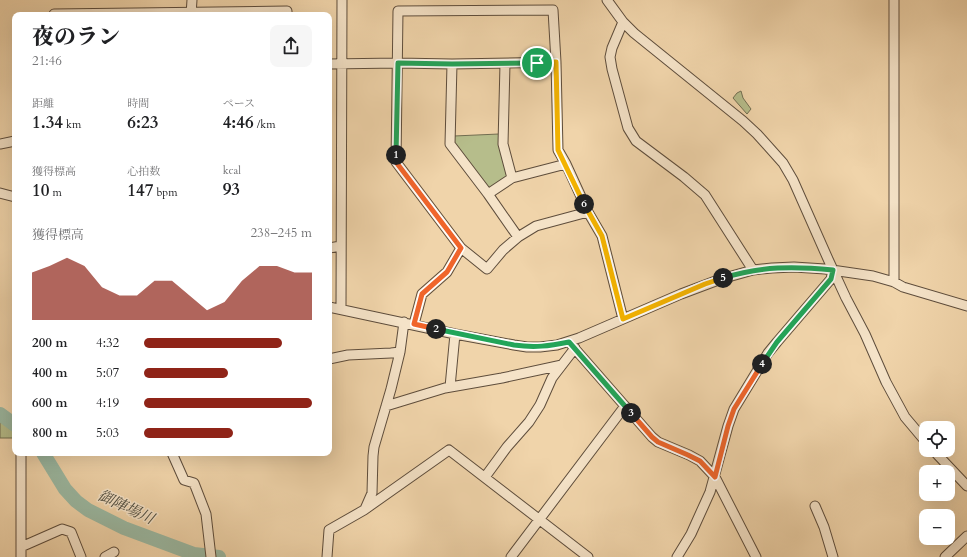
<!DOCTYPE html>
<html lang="ja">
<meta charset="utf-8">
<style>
:root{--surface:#fff;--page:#f6f6f6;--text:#202124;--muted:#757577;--accent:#8f2418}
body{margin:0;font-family:Cardo,"Noto Serif JP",serif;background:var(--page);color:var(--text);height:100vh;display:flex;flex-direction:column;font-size:15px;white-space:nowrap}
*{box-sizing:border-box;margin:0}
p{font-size:13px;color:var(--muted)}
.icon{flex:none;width:22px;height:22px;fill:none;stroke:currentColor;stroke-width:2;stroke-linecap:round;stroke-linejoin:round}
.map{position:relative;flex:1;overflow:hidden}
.side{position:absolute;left:12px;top:12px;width:320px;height:444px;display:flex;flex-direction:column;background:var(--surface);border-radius:8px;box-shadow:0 4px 16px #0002}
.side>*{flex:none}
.controls{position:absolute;left:919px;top:421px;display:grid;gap:8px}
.controls a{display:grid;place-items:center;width:36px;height:36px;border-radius:8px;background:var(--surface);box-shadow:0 4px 16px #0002;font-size:20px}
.pin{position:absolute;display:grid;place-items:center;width:34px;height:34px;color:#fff;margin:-17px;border:2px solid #fff;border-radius:50%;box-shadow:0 1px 4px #0007}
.km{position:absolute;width:20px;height:20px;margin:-10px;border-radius:50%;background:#222;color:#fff;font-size:11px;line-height:20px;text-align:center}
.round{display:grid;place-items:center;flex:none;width:42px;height:42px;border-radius:8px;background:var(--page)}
.head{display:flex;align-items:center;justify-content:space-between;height:68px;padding:0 20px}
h1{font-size:22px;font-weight:800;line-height:30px}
.metrics{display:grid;grid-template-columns:repeat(3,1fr);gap:6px;height:68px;padding:4px 20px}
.metrics div{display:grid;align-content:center}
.metrics b{font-size:17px;font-weight:800}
.metrics small{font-size:11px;font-weight:400}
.metrics p{font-size:11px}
.chart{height:112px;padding:8px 20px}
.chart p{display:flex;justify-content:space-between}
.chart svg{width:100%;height:72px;margin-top:4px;fill:var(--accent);opacity:.7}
ul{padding:0 20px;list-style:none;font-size:13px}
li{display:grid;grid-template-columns:64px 48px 1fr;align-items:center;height:30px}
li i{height:10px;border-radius:5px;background:var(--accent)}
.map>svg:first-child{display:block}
.green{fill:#b6bd8b;stroke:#726e51}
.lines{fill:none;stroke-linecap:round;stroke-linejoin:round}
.river{stroke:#9bb9a3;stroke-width:14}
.minor-casing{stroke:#5e4d3c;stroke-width:11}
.minor{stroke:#f5e3c8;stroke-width:9}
.split-1-casing{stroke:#fff;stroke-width:8}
.split-2-casing{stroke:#fff;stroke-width:8}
.split-3-casing{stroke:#fff;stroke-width:8}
.split-4-casing{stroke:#fff;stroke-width:8}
.split-5-casing{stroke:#fff;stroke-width:8}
.split-6-casing{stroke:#fff;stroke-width:8}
.split-7-casing{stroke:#fff;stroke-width:8}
.split-1{stroke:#22a559;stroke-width:5}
.split-2{stroke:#f0652b;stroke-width:5}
.split-3{stroke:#22a559;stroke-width:5}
.split-4{stroke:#f0652b;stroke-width:5}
.split-5{stroke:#22a559;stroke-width:5}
.split-6{stroke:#f5b400;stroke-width:5}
.split-7{stroke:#f5b400;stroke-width:5}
.labels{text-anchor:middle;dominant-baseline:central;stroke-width:3;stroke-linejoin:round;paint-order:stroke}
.water-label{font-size:15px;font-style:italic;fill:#4f4e41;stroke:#f5e3c8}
</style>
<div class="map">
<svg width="967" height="557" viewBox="0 0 967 557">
<rect width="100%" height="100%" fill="#f0d4aa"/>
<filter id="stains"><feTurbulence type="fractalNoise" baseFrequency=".005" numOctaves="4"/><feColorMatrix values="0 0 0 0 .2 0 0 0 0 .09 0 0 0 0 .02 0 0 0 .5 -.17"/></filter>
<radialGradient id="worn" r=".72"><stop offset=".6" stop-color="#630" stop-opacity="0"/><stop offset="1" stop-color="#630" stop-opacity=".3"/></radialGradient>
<!-- green -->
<path class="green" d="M 741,91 L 743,98 L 751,109 L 747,114 L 733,98 L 737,93 Z
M 499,134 L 509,177 L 487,189 L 453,143 L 454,136 Z
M 0,421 L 15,433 L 15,438 L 0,438 Z"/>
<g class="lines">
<!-- river -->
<path class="river" d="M 0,414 L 15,425
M 43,453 L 65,489 L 76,501 L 88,510 L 124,528 L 194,554 L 219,557"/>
<defs>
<path id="minor" d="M 607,0 L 623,22 L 634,33 L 743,121 L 757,134 L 783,163 L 793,180 L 828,259 L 846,298 L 865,334 L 886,382 L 905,417 L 926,442
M 54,15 L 54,14 L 287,11 L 287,15
M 191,15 L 192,0
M 623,22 L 612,48 L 610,57 L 612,69 L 628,128 L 636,141 L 684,177 L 705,195 L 753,270
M 329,64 L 398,63 L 452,64 L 556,62
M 452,64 L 450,144 L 488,194 L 518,237
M 505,64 L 503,144 L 512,178
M 0,144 L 15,141
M 0,193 L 15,197
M 488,194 L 512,178 L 566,164
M 588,212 L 536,226 L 518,237 L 503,250 L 487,269 L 461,248 L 396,162 L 398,11 L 553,10 L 556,62 L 558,150 L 566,164 L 588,212 L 602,236 L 623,319
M 329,248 L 341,246
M 894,282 L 894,0
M 329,307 L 455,334 L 514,345 L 527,347 L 540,347 L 557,345 L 579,338 L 681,294 L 721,279 L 753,270 L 772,268 L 794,267 L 825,269 L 873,276 L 894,282 L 903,287 L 967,306
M 341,309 L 342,0
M 414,324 L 422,294 L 447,272 L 461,248
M 569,342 L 652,437 L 658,442 L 689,455 L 700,461 L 715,477 L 756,557
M 329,359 L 348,355 L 391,353 L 400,352
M 450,387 L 455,334
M 386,406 L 445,388 L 502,378 L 562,365
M 933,450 L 967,486
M 172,453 L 184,480 L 194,483 L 206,514 L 211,557
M 485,477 L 507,447 L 529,422 L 540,405 L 552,378 L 575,348
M 815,506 L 824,527 L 833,557
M 365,509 L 372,493 L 373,456 L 374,447 L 391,389 L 400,352 L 404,322
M 21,547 L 62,529 L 71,532 L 81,557
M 21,557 L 21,453
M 105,557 L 114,552
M 327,557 L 329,530 L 364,510 L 449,450 L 588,557
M 511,557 L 625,406
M 677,557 L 691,534 L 710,492 L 728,426 L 734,409 L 768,353 L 777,342 L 831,279 L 833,270
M 945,557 L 967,536"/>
</defs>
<!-- minor casing -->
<use href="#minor" class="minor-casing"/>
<!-- minor -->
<use href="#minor" class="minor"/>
</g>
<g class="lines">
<defs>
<path id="split-1" d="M 396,155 L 398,63 L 452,64 L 537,63"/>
<path id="split-2" d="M 396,155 L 396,162 L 461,248 L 447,272 L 422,294 L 414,324 L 436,329"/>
<path id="split-3" d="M 436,329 L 514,345 C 535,348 549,346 569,342 L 631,413"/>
<path id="split-4" d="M 631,413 L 652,437 L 658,442 L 688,455 L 700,461 L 715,477 L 728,426 L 734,409 L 762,364"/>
<path id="split-5" d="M 723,278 C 761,266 794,266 833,270 L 831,279 L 777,342 L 762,364"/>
<path id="split-6" d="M 584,204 L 602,236 L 623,319 L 705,284 L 723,278"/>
<path id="split-7" d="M 537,63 L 556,62 L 558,150 L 584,204"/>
</defs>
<!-- split-1 casing -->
<use href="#split-1" class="split-1-casing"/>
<!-- split-2 casing -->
<use href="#split-2" class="split-2-casing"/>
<!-- split-3 casing -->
<use href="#split-3" class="split-3-casing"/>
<!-- split-4 casing -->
<use href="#split-4" class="split-4-casing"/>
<!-- split-5 casing -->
<use href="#split-5" class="split-5-casing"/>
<!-- split-6 casing -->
<use href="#split-6" class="split-6-casing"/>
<!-- split-7 casing -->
<use href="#split-7" class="split-7-casing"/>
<!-- split-1 -->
<use href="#split-1" class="split-1"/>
<!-- split-2 -->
<use href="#split-2" class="split-2"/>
<!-- split-3 -->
<use href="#split-3" class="split-3"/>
<!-- split-4 -->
<use href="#split-4" class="split-4"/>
<!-- split-5 -->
<use href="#split-5" class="split-5"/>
<!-- split-6 -->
<use href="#split-6" class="split-6"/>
<!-- split-7 -->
<use href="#split-7" class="split-7"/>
</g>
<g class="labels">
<!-- water labels -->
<g class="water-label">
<text transform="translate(126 507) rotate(25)">御陣場川</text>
</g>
</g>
<rect width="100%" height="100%" filter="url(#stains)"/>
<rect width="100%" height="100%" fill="url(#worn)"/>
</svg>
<div class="controls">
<a><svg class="icon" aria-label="locate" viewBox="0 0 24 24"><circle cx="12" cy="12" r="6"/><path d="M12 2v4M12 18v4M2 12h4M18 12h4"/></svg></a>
<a>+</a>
<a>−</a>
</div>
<div class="pin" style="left:537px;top:63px;background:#1e9e55"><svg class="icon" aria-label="arrive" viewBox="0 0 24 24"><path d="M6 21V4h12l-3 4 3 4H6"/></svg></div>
<b class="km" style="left:396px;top:155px">1</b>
<b class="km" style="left:436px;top:329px">2</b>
<b class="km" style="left:631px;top:413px">3</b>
<b class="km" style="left:762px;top:364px">4</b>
<b class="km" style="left:723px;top:278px">5</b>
<b class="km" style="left:584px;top:204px">6</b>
<section class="side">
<div class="head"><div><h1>夜のラン</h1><p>21:46</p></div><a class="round"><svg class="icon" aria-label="share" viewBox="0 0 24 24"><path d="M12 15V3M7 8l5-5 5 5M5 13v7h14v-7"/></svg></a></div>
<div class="metrics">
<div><p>距離</p><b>1.34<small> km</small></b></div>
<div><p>時間</p><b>6:23</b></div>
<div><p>ペース</p><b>4:46<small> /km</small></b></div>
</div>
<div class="metrics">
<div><p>獲得標高</p><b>10<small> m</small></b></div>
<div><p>心拍数</p><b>147<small> bpm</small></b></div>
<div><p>kcal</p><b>93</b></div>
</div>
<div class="chart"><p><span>獲得標高</span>238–245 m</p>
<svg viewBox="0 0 160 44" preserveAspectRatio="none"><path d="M0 44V15L10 11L20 6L30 11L40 24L50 29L60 29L70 20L80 20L90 29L100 38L110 33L120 20L130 11L140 11L150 15L160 15V44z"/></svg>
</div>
<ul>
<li><b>200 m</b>4:32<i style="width:82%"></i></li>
<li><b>400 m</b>5:07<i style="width:50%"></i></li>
<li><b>600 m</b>4:19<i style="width:100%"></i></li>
<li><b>800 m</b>5:03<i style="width:53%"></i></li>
</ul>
</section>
</div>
